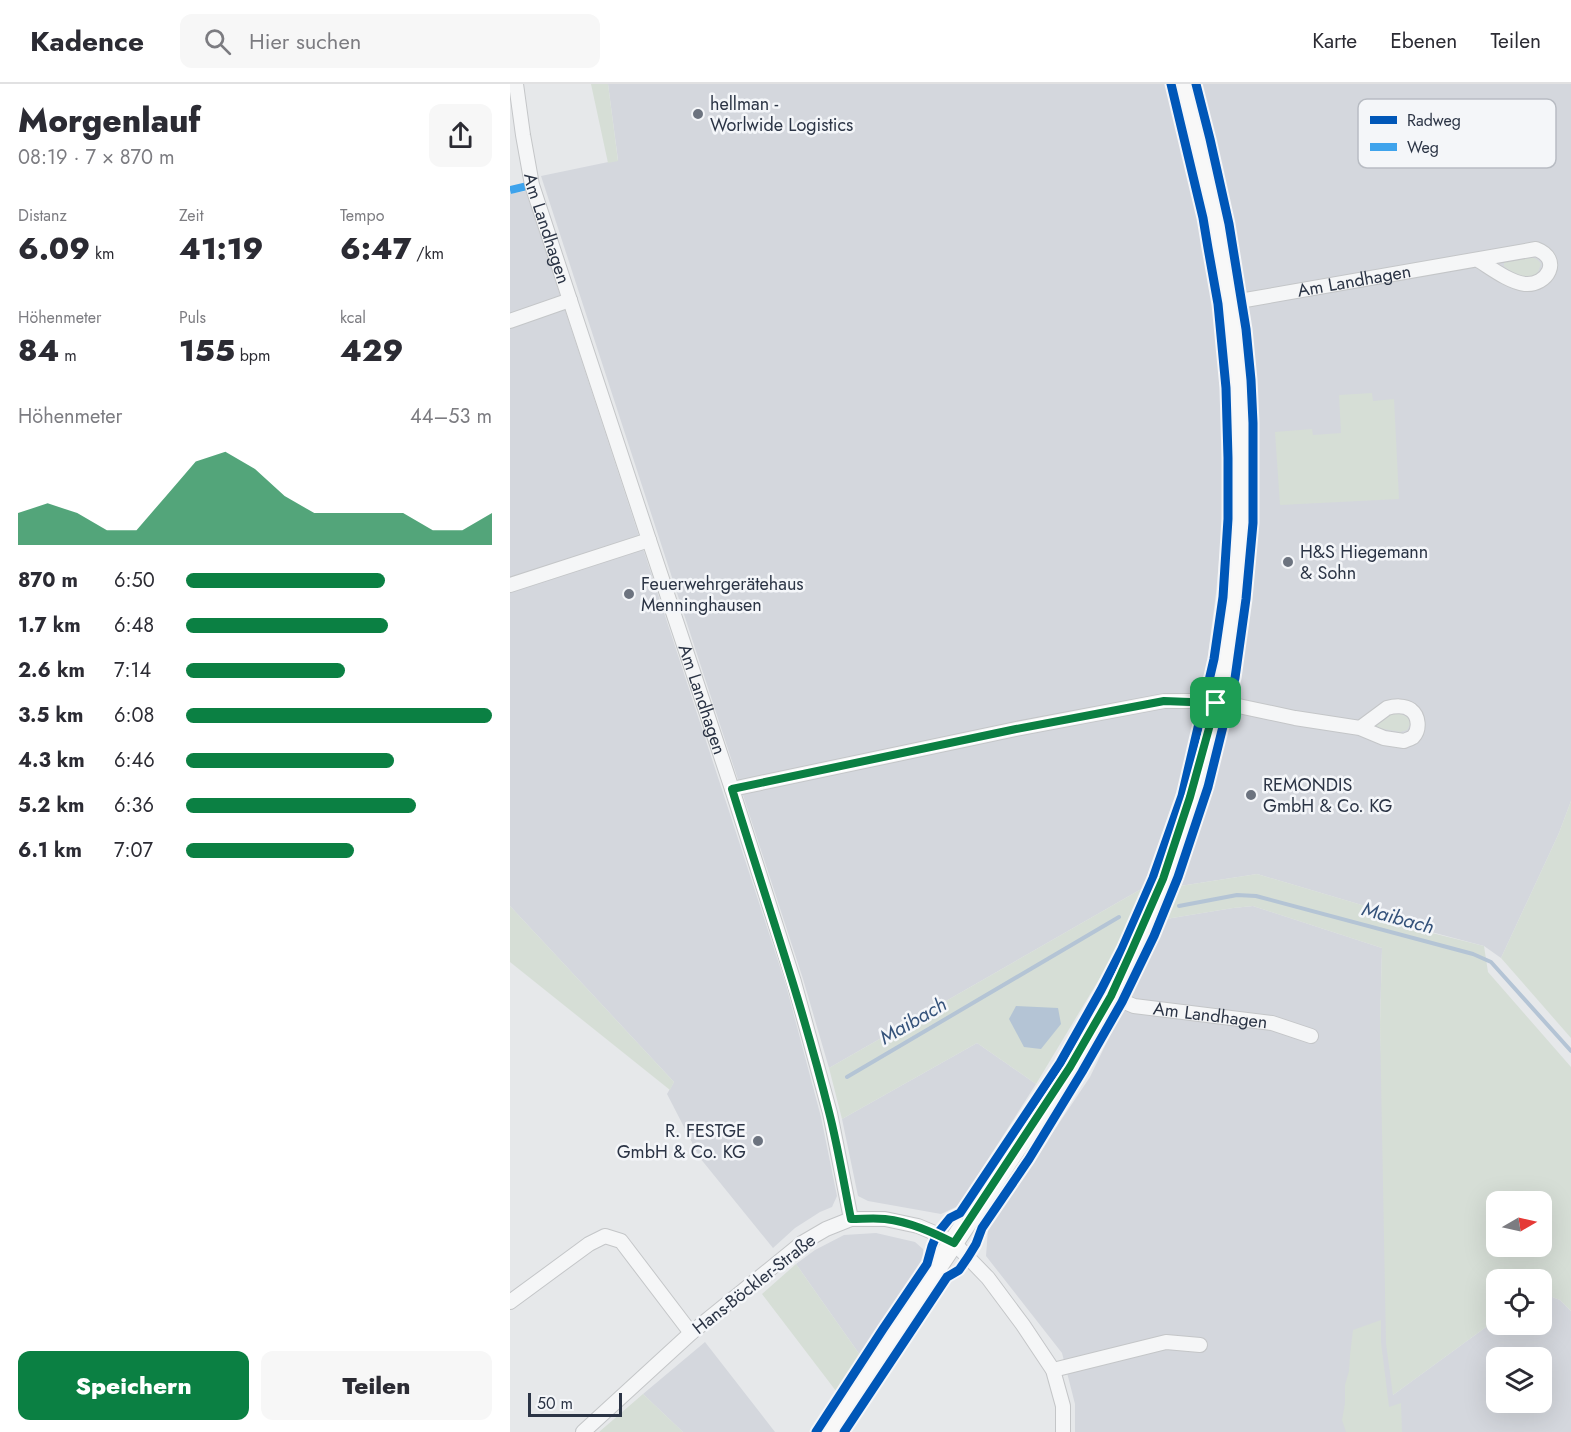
<!DOCTYPE html>
<html lang="de">
<meta charset="utf-8">
<style>
:root{--surface:#fff;--page:#f7f7f7;--text:#2b2b33;--muted:#7c7c81;--line:#e1e1e2;--accent:#0b8043}
body{margin:0;font-family:Jost,sans-serif;background:var(--page);color:var(--text);height:100vh;display:flex;flex-direction:column;font-size:22px;white-space:nowrap}
*{box-sizing:border-box;margin:0}
p{font-size:20px;color:var(--muted)}
.icon{flex:none;width:33px;height:33px;fill:none;stroke:currentColor;stroke-width:2;stroke-linecap:round;stroke-linejoin:round}
.map{position:relative;flex:1;overflow:hidden}
.drawer{display:flex;flex-direction:column;background:var(--surface);width:510px}
.drawer>*{flex:none}
.needle{width:39px;rotate:81deg}
.controls{position:absolute;left:976px;top:1107px;display:grid;gap:12px}
.controls a{display:grid;place-items:center;width:66px;height:66px;border-radius:12px;background:var(--surface);box-shadow:0 6px 24px #0002;font-size:30px}
.scale{position:absolute;left:18px;bottom:15px;width:94px;box-sizing:border-box;padding-left:6px;border:3px solid #2b3445;border-top:0;font-size:16px;line-height:21px;white-space:nowrap;color:#2b3445;-webkit-text-stroke:4px #f4f6f9;paint-order:stroke}
.pin{position:absolute;display:grid;place-items:center;width:51px;height:51px;color:#fff;margin:-26px;border-radius:12px;box-shadow:0 3px 9px #0006}
.round{display:grid;place-items:center;flex:none;width:63px;height:63px;border-radius:12px;background:var(--page)}
.headline{display:flex;align-items:center;justify-content:space-between;height:102px;padding:0 18px}
h1{font-size:33px;font-weight:800;line-height:45px}
.stats{display:grid;grid-template-columns:repeat(3,1fr);gap:9px;height:102px;padding:6px 18px}
.stats div{display:grid;align-content:center}
.stats b{font-size:30px;font-weight:800}
.stats small{font-size:16px;font-weight:400}
.stats p{font-size:16px}
.chart{height:168px;padding:12px 18px}
.chart p{display:flex;justify-content:space-between}
.chart svg{width:100%;height:108px;margin-top:6px;fill:var(--accent);opacity:.7}
.cta{display:flex;gap:12px;margin-top:auto;padding:12px 18px}
.cta a{flex:1;height:69px;border-radius:12px;background:var(--accent);color:#fff;font-size:24px;font-weight:800;line-height:69px;text-align:center}
.cta a+a{background:var(--page);color:var(--text)}
ul{padding:0 18px;list-style:none;font-size:20px}
li{display:grid;grid-template-columns:96px 72px 1fr;align-items:center;height:45px}
li i{height:15px;border-radius:8px;background:var(--accent)}
header{display:flex;align-items:center;gap:36px;box-sizing:border-box;height:84px;padding:0 30px;background:var(--surface);border-bottom:2px solid var(--line)}
header strong{font-size:28px}
nav{display:flex;gap:33px;margin-inline-start:auto;font-size:21px}
.search{width:420px;height:54px;background:var(--page);display:flex;align-items:center;gap:15px;box-sizing:border-box;padding:0 21px;border-radius:12px;color:var(--muted);font-size:22px}
main{display:flex;flex:1;min-height:0}
.map>svg:first-child{display:block}
.built{fill:#d4d7dd;fill-rule:evenodd}
.green{fill:#d6ded6;fill-rule:evenodd}
.water{fill:#b4c4d5}
.lines{fill:none;stroke-linecap:round;stroke-linejoin:round}
.stream{stroke:#b4c4d5;stroke-width:4}
.street-casing{stroke:#c4c6c8;stroke-width:16}
.secondary-casing{stroke:#c4c6c8;stroke-width:22}
.street{stroke:#f5f6f7;stroke-width:14}
.secondary{stroke:#f8f8f8;stroke-width:20}
.quiet{stroke:#3ea3ec;stroke-width:8;stroke-dasharray:15 8;stroke-linecap:butt}
.cycleway-casing{stroke:#f4f6f9;stroke-width:13}
.cycleway{stroke:#0057b8;stroke-width:9}
.route-casing{stroke:#fff;stroke-width:12}
.route{stroke:#0b8043;stroke-width:8}
.poi-dot{fill:#6c737f;stroke:#f4f6f9;stroke-width:2}
.labels{text-anchor:middle;dominant-baseline:central;stroke-width:5;stroke-linejoin:round;paint-order:stroke}
.poi-label{font-size:18px;fill:#2b3445;stroke:#f4f6f9;text-anchor:start}
.street-label{font-size:18px;fill:#2b3445;stroke:#f4f6f9}
.water-label{font-size:20px;font-style:italic;fill:#34527a;stroke:#f4f6f9}
.key{fill:#f4f6f9;stroke:#b8bcc3;stroke-width:1.5}
.key-label{font-size:16px;fill:#2b3445}
</style>
<header>
<strong>Kadence</strong>
<div class="search"><svg class="icon" aria-label="search" viewBox="0 0 24 24"><circle cx="10" cy="10" r="6"/><path d="M15 15l6 6"/></svg>Hier suchen</div>
<nav><a>Karte</a><a>Ebenen</a><a>Teilen</a></nav>
</header>
<main>
<section class="drawer">
<div class="headline"><div><h1>Morgenlauf</h1><p>08:19 · 7 × 870 m</p></div><a class="round"><svg class="icon" aria-label="share" viewBox="0 0 24 24"><path d="M12 15V3M7 8l5-5 5 5M5 13v7h14v-7"/></svg></a></div>
<div class="stats">
<div><p>Distanz</p><b>6.09<small> km</small></b></div>
<div><p>Zeit</p><b>41:19</b></div>
<div><p>Tempo</p><b>6:47<small> /km</small></b></div>
</div>
<div class="stats">
<div><p>Höhenmeter</p><b>84<small> m</small></b></div>
<div><p>Puls</p><b>155<small> bpm</small></b></div>
<div><p>kcal</p><b>429</b></div>
</div>
<div class="chart"><p><span>Höhenmeter</span>44–53 m</p>
<svg viewBox="0 0 160 44" preserveAspectRatio="none"><path d="M0 44V31L10 27L20 31L30 38L40 38L50 24L60 10L70 6L80 13L90 24L100 31L110 31L120 31L130 31L140 38L150 38L160 31V44z"/></svg>
</div>
<ul>
<li><b>870 m</b>6:50<i style="width:65%"></i></li>
<li><b>1.7 km</b>6:48<i style="width:66%"></i></li>
<li><b>2.6 km</b>7:14<i style="width:52%"></i></li>
<li><b>3.5 km</b>6:08<i style="width:100%"></i></li>
<li><b>4.3 km</b>6:46<i style="width:68%"></i></li>
<li><b>5.2 km</b>6:36<i style="width:75%"></i></li>
<li><b>6.1 km</b>7:07<i style="width:55%"></i></li>
</ul>
<div class="cta"><a>Speichern</a><a>Teilen</a></div>
</section>
<div class="map">
<svg width="1061" height="1348" viewBox="0 0 1061 1348">
<rect width="100%" height="100%" fill="#e6e8ea"/>
<!-- built -->
<path class="built" d="M 98,0 L 656,0 L 688,133 L 702,217 L 710,303 L 714,374 L 713,433 L 706,509 L 698,571 L 684,644 L 667,706 L 633,804 L 319,984 L 293,895 L 31,92 L 108,76 Z
M 689,0 L 1061,0 L 1061,717 L 1049,749 L 991,874 L 974,862 L 910,845 L 911,837 L 872,827 L 747,790 L 670,802 L 713,656 L 734,556 L 745,446 L 746,338 L 739,240 L 722,141 L 696,25 Z
M 16,107 L 276,901 L 311,1033 L 327,1112 L 322,1123 L 310,1128 L 285,1144 L 263,1164 L 190,1074 L 157,1010 L 164,998 L 0,822 L 0,110 Z
M 743,822 L 872,864 L 870,941 L 883,1311 L 987,1235 L 987,1240 L 1032,1240 L 1032,1211 L 1035,1210 L 1050,1216 L 1061,1227 L 1061,1348 L 565,1348 L 565,1320 L 552,1269 L 476,1172 L 478,1145 L 580,993 L 656,835 L 723,824 ZM 987,1274 L 1032,1274 L 1032,1318 L 987,1318 Z
M 467,959 L 526,1000 L 448,1122 L 431,1130 L 358,1117 L 348,1112 L 332,1035 Z
M 366,1149 L 405,1158 L 413,1165 L 413,1176 L 350,1271 L 286,1180 L 305,1166 L 334,1151 Z
M 195,1258 L 265,1348 L 173,1348 L 133,1310 Z"/>
<!-- green -->
<path class="green" d="M 81,0 L 98,0 L 108,77 L 98,79 Z
M 680,0 L 683,0 C 699,62 712,124 723,186 L 721,187 Z
M 1018,173 C 1024,173 1028,175 1031,180 L 1027,191 C 1015,197 1003,190 994,182 L 994,178 L 996,177 Z
M 734,253 C 741,314 742,375 740,436 L 737,436 L 730,254 Z
M 862,309 L 863,317 L 884,315 L 889,415 L 770,421 L 765,348 L 802,345 L 803,351 L 831,349 L 829,311 Z
M 737,442 L 740,443 L 734,521 L 722,597 L 719,595 Z
M 882,629 L 889,629 L 899,634 L 900,640 L 897,646 L 890,648 L 864,643 L 863,642 L 863,639 Z
M 709,645 L 710,647 C 700,687 689,727 676,766 C 660,812 639,856 618,900 L 618,898 L 694,698 Z
M 1061,717 L 1061,954 L 991,874 L 1049,749 Z
M 747,790 L 872,827 L 911,837 L 910,846 L 974,862 L 978,888 L 1061,983 L 1061,1227 L 1050,1216 L 1035,1210 L 1032,1211 L 1032,1196 L 987,1196 L 987,1235 L 883,1311 L 876,1260 L 870,941 L 872,864 L 743,822 L 723,824 L 656,835 L 670,802 ZM 987,1118 L 1032,1118 L 1032,1162 L 987,1162 Z
M 633,804 L 608,864 L 526,1000 L 467,959 L 332,1035 L 319,984 Z
M 0,822 L 164,998 L 160,1006 L 0,878 Z
M 602,932 C 562,1001 520,1069 476,1135 L 472,1138 L 470,1137 L 543,1024 L 599,933 Z
M 286,1180 L 350,1271 L 326,1307 L 252,1210 Z
M 871,1236 L 871,1258 L 879,1323 L 891,1319 L 892,1348 L 836,1348 L 832,1336 L 835,1319 L 835,1301 L 839,1287 L 840,1271 L 843,1246 Z
M 133,1310 L 173,1348 L 89,1348 Z"/>
<!-- water -->
<path class="water" d="M 506,922 L 548,924 L 551,940 L 531,965 L 514,963 L 499,935 Z"/>
<g class="lines">
<!-- stream -->
<path class="stream" d="M 669,822 L 727,811 L 746,812 L 963,870 L 981,878 L 1061,967
M 337,993 L 609,833"/>
<defs>
<g id="street">
<path id="s1" d="M 6,0 L 13,51 L 22,101 L 139,456 L 222,705 L 284,898 L 320,1029 L 341,1135"/>
<path id="s2" d="M 718,219 L 1026,165 C 1053,175 1037,202 1015,200 C 999,198 981,184 968,176"/>
<path d="M 0,237 L 60,216"/>
<path d="M 0,501 L 139,456"/>
<path d="M 222,705 L 506,645 L 654,617 L 694,617 L 719,620 L 785,634 L 850,644 L 874,654 L 894,657 C 896,656 902,654 903,653 C 910,646 909,632 901,626 C 895,621 884,622 877,624 L 850,644"/>
<path id="s3" d="M 601,912 L 624,922 L 762,939 L 801,952"/>
<path d="M 0,1218 L 79,1160 L 95,1152 L 111,1157 L 181,1249"/>
<path d="M 543,1286 L 656,1258 L 690,1261"/>
<path d="M 73,1348 L 181,1249 L 292,1159 L 316,1145 L 341,1135 L 375,1135 L 408,1142 L 427,1150 L 444,1159 L 478,1194 L 513,1241 L 543,1286 L 553,1322 L 553,1348"/>
</g>
<path id="secondary" d="M 318,1348 C 376,1258 437,1169 496,1079 C 533,1024 570,970 601,912 C 614,886 626,858 637,832 C 680,730 709,623 722,514 C 734,418 730,318 719,222 C 717,205 713,188 710,171 C 699,113 686,56 670,0"/>
</defs>
<!-- street casing -->
<use href="#street" class="street-casing"/>
<!-- secondary casing -->
<use href="#secondary" class="secondary-casing"/>
<!-- street -->
<use href="#street" class="street"/>
<!-- secondary -->
<use href="#secondary" class="secondary"/>
<!-- quiet -->
<path class="quiet" d="M 0,106 L 22,101
M 450,1129 L 472,1144"/>
<defs>
<path id="cycleway" d="M 306,1348 L 373,1245 L 417,1180 L 422,1162 L 427,1150 L 440,1134 L 450,1129 L 550,979 L 591,906 L 612,865 L 643,794 L 672,712 L 704,575 L 713,513 L 718,435 L 718,374 L 716,304 L 708,220 L 698,164 L 693,134 L 661,0
M 334,1348 L 437,1193 L 449,1186 L 458,1173 L 466,1160 L 472,1144 L 519,1075 L 572,988 L 612,918 L 644,852 L 668,793 L 698,703 L 725,594 L 736,515 L 743,439 L 743,339 L 741,296 L 736,245 L 719,140 L 700,55 L 686,0"/>
</defs>
<!-- cycleway casing -->
<use href="#cycleway" class="cycleway-casing"/>
<!-- cycleway -->
<use href="#cycleway" class="cycleway"/>
</g>
<g class="lines">
<defs>
<path id="route" d="M 654,617 L 706,619 L 680,713 L 653,795 L 621,868 L 601,912 L 560,983 L 444,1159 C 422,1148 400,1138 375,1135 C 364,1134 352,1135 341,1135 C 334,1100 328,1063 319,1028 C 292,919 255,813 222,705 L 506,645 Z"/>
</defs>
<!-- route casing -->
<use href="#route" class="route-casing"/>
<!-- route -->
<use href="#route" class="route"/>
</g>
<!-- markers -->
<g class="poi-dot">
<circle cx="188" cy="30" r="6"/>
<circle cx="778" cy="478" r="6"/>
<circle cx="119" cy="510" r="6"/>
<circle cx="741" cy="711" r="6"/>
<circle cx="248" cy="1057" r="6"/>
</g>
<g class="labels">
<!-- poi labels -->
<g class="poi-label">
<text x="200" y="20">hellman -<tspan x="200" dy="21">Worlwide Logistics</tspan></text>
<text x="790" y="468">H&amp;S Hiegemann<tspan x="790" dy="21">&amp; Sohn</tspan></text>
<text x="131" y="500">Feuerwehrgerätehaus<tspan x="131" dy="21">Menninghausen</tspan></text>
<text x="753" y="701">REMONDIS<tspan x="753" dy="21">GmbH &amp; Co. KG</tspan></text>
<text x="236" y="1047" text-anchor="end">R. FESTGE<tspan x="236" dy="21">GmbH &amp; Co. KG</tspan></text>
</g>
<!-- street labels -->
<g class="street-label">
<text stroke="none"><textPath href="#s1" startOffset="148">Am Landhagen</textPath></text>
<text stroke="none"><textPath href="#s2" startOffset="128">Am Landhagen</textPath></text>
<text stroke="none"><textPath href="#s1" startOffset="644">Am Landhagen</textPath></text>
<text stroke="none"><textPath href="#s3" startOffset="102">Am Landhagen</textPath></text>
<text transform="translate(244 1200) rotate(-38)">Hans-Böckler-Straße</text>
</g>
<!-- water labels -->
<g class="water-label">
<text transform="translate(888 834) rotate(15)">Maibach</text>
<text transform="translate(403 937) rotate(-30)">Maibach</text>
</g>
</g>
<!-- legend -->
<rect x="848" y="15" width="198" height="69" rx="9" class="key"/>
<rect x="860" y="32" width="27" height="8" fill="#0057b8"/>
<rect x="860" y="59" width="27" height="8" fill="#3ea3ec"/>
<g class="key-label">
<text x="897" y="42">Radweg</text>
<text x="897" y="69">Weg</text>
</g>
</svg>
<div class="controls">
<a><svg class="needle" viewBox="-14 -14 28 28"><path d="M0-13l5 13h-10z" fill="#e53935"/><path d="M0 13l5-13h-10z" fill="#7c7c81"/></svg></a>
<a><svg class="icon" aria-label="locate" viewBox="0 0 24 24"><circle cx="12" cy="12" r="6"/><path d="M12 2v4M12 18v4M2 12h4M18 12h4"/></svg></a>
<a><svg class="icon" aria-label="layers" viewBox="0 0 24 24"><path d="M12 4l9 5-9 5-9-5zM3 14l9 5 9-5"/></svg></a>
</div>
<div class="scale">50 m</div>
<div class="pin" style="left:706px;top:619px;background:#1e9e55"><svg class="icon" aria-label="arrive" viewBox="0 0 24 24"><path d="M6 21V4h12l-3 4 3 4H6"/></svg></div>
</div>
</main>
